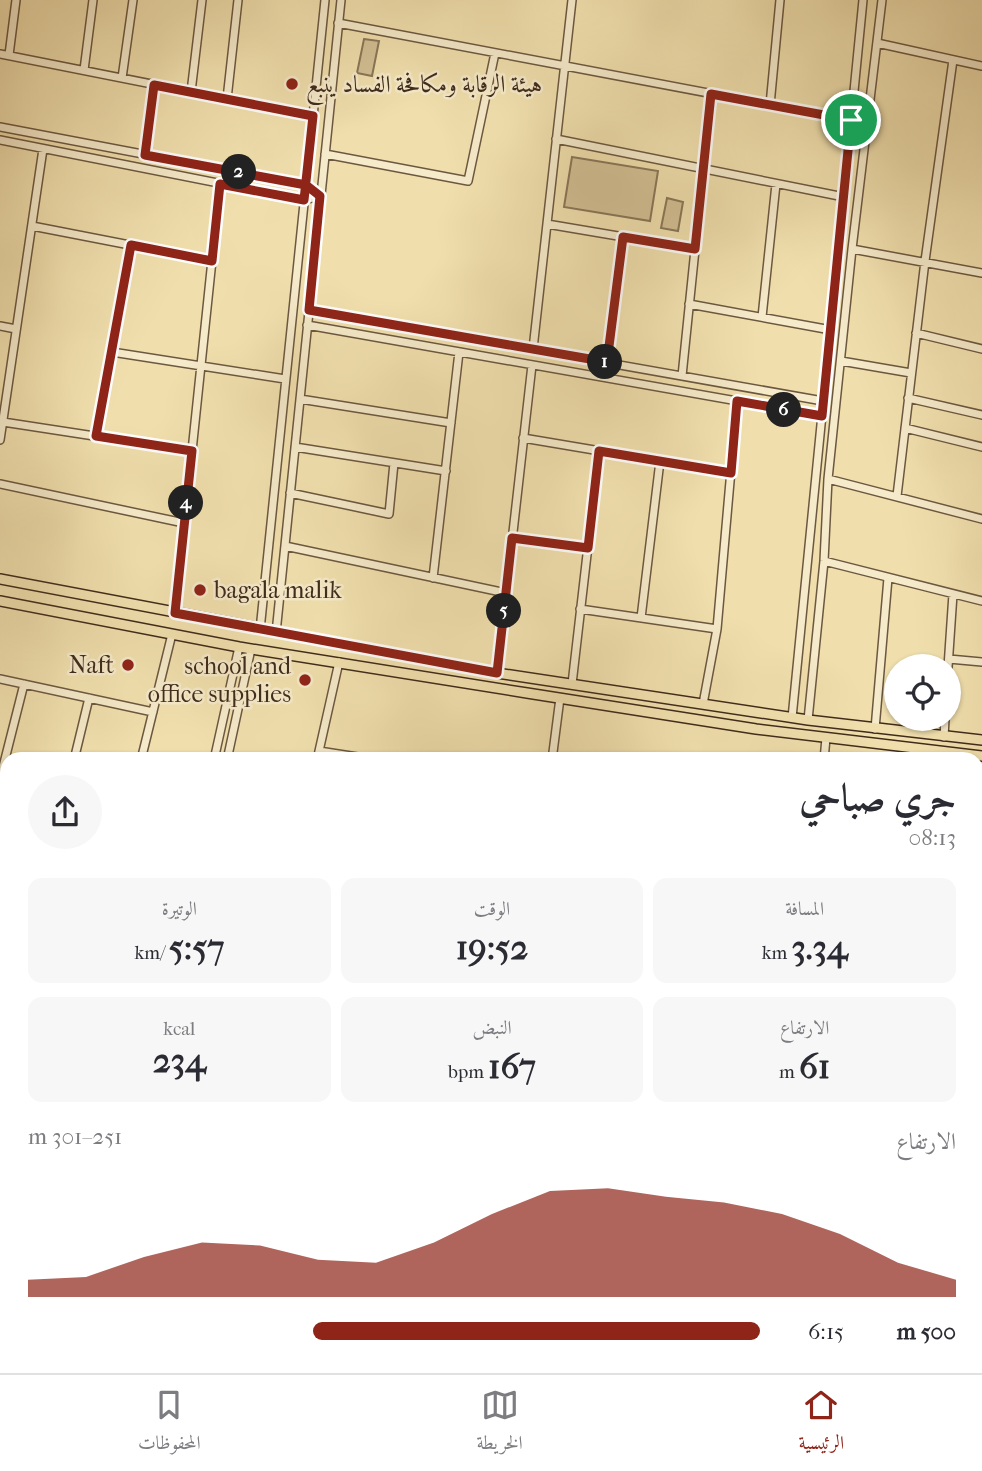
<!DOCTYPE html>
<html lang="ar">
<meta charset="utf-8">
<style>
:root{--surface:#fff;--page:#f7f7f7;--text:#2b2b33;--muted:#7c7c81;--line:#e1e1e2;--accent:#8f2418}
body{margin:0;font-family:"IM FELL French Canon",Amiri,serif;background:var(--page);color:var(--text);direction:rtl;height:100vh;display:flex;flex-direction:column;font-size:26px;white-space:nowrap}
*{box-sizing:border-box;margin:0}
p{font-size:23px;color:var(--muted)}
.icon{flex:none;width:38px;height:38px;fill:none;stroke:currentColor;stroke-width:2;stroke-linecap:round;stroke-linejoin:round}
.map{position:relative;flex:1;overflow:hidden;direction:ltr}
.details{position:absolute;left:0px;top:752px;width:984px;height:621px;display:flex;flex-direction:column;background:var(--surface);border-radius:21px 21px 0 0;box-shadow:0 2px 5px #0004;direction:rtl}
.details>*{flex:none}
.tools{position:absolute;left:884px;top:654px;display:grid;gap:14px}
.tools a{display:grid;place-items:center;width:77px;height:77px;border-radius:50%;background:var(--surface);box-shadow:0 2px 5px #0004;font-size:35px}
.pin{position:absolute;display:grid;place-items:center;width:60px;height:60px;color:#fff;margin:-30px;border:4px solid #fff;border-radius:50%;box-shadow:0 2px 7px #0007}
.km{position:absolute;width:35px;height:35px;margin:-18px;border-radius:50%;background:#222;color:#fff;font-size:19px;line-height:35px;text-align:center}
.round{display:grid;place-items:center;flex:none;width:74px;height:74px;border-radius:37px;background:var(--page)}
.headline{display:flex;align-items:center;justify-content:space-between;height:119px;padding:0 28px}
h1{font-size:38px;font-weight:700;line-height:52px}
.metrics{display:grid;grid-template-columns:repeat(3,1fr);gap:10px;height:119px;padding:7px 28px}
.metrics div{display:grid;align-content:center;border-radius:14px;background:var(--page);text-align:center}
.metrics b{font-size:35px;font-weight:700}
.metrics small{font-size:19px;font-weight:400}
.metrics p{font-size:19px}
.chart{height:196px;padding:14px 28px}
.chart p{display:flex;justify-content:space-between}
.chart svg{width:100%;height:126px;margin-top:7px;fill:var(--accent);opacity:.7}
ul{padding:0 28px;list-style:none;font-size:23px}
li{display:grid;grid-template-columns:112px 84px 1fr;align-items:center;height:52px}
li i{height:18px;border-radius:9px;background:var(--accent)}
.tabs{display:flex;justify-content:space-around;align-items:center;height:98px;border-top:2px solid var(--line);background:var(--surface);font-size:19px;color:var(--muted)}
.tabs a{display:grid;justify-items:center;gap:4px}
.tabs .current{color:var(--accent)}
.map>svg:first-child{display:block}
.grass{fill:#d2c094;stroke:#897658;stroke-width:2}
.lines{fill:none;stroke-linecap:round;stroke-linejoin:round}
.minor-casing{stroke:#6c5840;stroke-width:10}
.major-casing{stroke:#402b1b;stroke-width:12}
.minor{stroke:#f5eaca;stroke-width:7}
.major{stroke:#f0dfad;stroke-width:9}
.route-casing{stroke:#fff;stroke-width:14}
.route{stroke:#8f2418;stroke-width:9}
.poi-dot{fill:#8f2418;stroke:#f5eaca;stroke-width:2.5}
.labels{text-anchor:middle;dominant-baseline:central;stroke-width:5;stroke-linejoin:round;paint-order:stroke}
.poi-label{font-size:24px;fill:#402b1b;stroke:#f5eaca;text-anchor:start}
</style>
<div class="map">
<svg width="982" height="1373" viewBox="0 0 982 1373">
<rect width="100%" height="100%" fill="#f0dfad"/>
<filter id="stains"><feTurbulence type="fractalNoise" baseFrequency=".00286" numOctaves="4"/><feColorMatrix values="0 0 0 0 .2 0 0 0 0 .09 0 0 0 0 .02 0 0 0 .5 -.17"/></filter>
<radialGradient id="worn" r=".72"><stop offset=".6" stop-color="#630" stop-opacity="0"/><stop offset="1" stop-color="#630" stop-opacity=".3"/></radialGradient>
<!-- grass -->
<path class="grass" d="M 364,39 L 379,41 L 372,76 L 357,73 Z
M 572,157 L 658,171 L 650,221 L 564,207 Z
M 667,198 L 683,202 L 678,231 L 661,228 Z"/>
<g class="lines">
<defs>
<path id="minor" d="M 338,23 L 851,120
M 877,43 L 982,66
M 0,54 L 313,116
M 9,55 L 16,0
M 84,70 L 93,0
M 122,78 L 133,0
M 191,92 L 202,0
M 227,99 L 238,0
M 770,105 L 780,0
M 0,127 L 306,185 L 320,196
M 556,139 L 844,197
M 0,140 L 304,200 L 320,196
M 145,154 L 154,85
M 325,154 L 468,181 L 495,53
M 547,224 L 695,249
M 32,226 L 212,261
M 852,249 L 982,273
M 689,304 L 831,330
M 309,310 L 823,401
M 762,317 L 776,184
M 307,325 L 822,416
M 0,326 L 16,329
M 916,333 L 982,349
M 533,349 L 572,0
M 112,352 L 285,379
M 841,361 L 911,373
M 607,362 L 623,237
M 682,376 L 711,94
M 908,398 L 982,415
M 300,399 L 451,423
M 3,422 L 192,451
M 905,428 L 982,447
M 96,436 L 131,245
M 523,438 L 731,473
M 0,440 L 43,149
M 295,447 L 446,471
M 828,479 L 982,519
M 0,484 L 184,523
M 290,493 L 389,514 L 394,463
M 897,496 L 925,261 L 953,60
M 512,538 L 588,549
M 285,546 L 506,593
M 824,561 L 982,601
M 433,578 L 459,352
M 580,609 L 717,629
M 175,613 L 220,184
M 641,618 L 660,461
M 260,630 L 325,0
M 276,633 L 341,0
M 949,659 L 982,662
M 948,667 L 953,594
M 497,673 L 532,365
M 0,679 L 153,712
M 572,684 L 599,451
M 703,704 L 717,629 L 737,402
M 792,718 L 863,0
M 808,720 L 824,561 L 828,479 L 852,249 L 882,0
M 875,729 L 888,578
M 944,737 L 945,719
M 319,751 L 377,760
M 74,760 L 89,698
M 141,760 L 172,634
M 214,760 L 239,647
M 227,760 L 251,649
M 317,760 L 339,662
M 552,760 L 560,698
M 824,760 L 826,738
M 0,779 L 24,684
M 0,788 L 7,790
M 976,848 L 982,849
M 0,858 L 7,860
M 0,916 L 7,917
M 1,986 L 7,955
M 976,1001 L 982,1001
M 0,1072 L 7,1044
M 976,1088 L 976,1089
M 0,1111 L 7,1113
M 0,1182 L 7,1184
M 0,1195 L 7,1197
M 976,1244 L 982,1244
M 0,1267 L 7,1269
M 0,1336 L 7,1338
M 530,1367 L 574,1373
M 7,1373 L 9,1367
M 79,1373 L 81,1367
M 94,1373 L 95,1367
M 405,1373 L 406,1367
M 589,1373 L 589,1367
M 678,1373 L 678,1367
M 949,1373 L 950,1367"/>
<path id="major" d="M 0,579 L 497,673 L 808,720 L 982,740
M 0,601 L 239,647 L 527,693 L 756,729 L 982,756"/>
</defs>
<!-- minor casing -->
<use href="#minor" class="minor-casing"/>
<!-- major casing -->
<use href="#major" class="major-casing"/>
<!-- minor -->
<use href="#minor" class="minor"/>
<!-- major -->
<use href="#major" class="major"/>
</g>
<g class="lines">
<defs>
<path id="route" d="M 851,120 L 711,94 L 695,249 L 623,237 L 607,362 L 309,310 L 320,196 L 306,185 L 145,155 L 154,85 L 313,116 L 304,200 L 220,184 L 212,261 L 131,245 L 96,436 L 192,451 L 175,613 L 497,673 L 512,538 L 588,548 L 599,451 L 731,473 L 737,401 L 822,416 L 851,120"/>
</defs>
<!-- route casing -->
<use href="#route" class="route-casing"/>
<!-- route -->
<use href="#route" class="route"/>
</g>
<!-- markers -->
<g class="poi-dot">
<circle cx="292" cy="84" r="7"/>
<circle cx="200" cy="590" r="7"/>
<circle cx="128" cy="665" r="7"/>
<circle cx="305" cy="680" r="7"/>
</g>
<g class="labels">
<!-- poi labels -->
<g class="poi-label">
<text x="306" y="84">هيئة الرقابة ومكافحة الفساد ينبع</text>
<text x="214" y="590">bagala malik</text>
<text x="114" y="665" text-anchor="end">Naft</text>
<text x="291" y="666" text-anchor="end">school and<tspan x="291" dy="28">office supplies</tspan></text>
</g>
</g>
<rect width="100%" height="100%" filter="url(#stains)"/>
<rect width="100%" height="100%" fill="url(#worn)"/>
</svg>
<div class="tools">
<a><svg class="icon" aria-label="locate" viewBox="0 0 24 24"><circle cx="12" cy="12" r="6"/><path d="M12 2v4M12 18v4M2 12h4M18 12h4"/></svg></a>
</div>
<div class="pin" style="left:851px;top:120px;background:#1e9e55"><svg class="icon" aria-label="arrive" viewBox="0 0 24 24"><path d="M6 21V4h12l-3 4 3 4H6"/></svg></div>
<b class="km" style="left:605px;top:362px">1</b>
<b class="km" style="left:239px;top:172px">2</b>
<b class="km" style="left:186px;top:503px">4</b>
<b class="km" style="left:504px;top:611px">5</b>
<b class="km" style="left:784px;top:410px">6</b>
<section class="details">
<div class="headline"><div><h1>جري صباحي</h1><p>08:13</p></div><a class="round"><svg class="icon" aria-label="share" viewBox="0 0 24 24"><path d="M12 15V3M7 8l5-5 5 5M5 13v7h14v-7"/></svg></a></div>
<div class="metrics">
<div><p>المسافة</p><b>3.34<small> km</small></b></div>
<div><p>الوقت</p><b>19:52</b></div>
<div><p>الوتيرة</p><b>5:57<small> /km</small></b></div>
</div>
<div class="metrics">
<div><p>الارتفاع</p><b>61<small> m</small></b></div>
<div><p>النبض</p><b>167<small> bpm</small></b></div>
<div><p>kcal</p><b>234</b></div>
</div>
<div class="chart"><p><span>الارتفاع</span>251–301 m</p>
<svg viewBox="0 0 160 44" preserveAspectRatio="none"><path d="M0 44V38L10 37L20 30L30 25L40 26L50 31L60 32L70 25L80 15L90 7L100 6L110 9L120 11L130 15L140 22L150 32L160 38V44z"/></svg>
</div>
<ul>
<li><b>500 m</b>6:15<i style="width:61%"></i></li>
</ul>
</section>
</div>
<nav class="tabs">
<a class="current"><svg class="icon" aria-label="home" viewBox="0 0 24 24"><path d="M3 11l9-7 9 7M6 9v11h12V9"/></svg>الرئيسية</a>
<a><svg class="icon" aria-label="map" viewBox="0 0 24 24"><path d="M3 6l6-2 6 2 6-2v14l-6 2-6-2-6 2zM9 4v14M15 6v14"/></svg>الخريطة</a>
<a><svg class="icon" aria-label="saved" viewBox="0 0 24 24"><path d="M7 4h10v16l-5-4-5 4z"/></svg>المحفوظات</a>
</nav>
